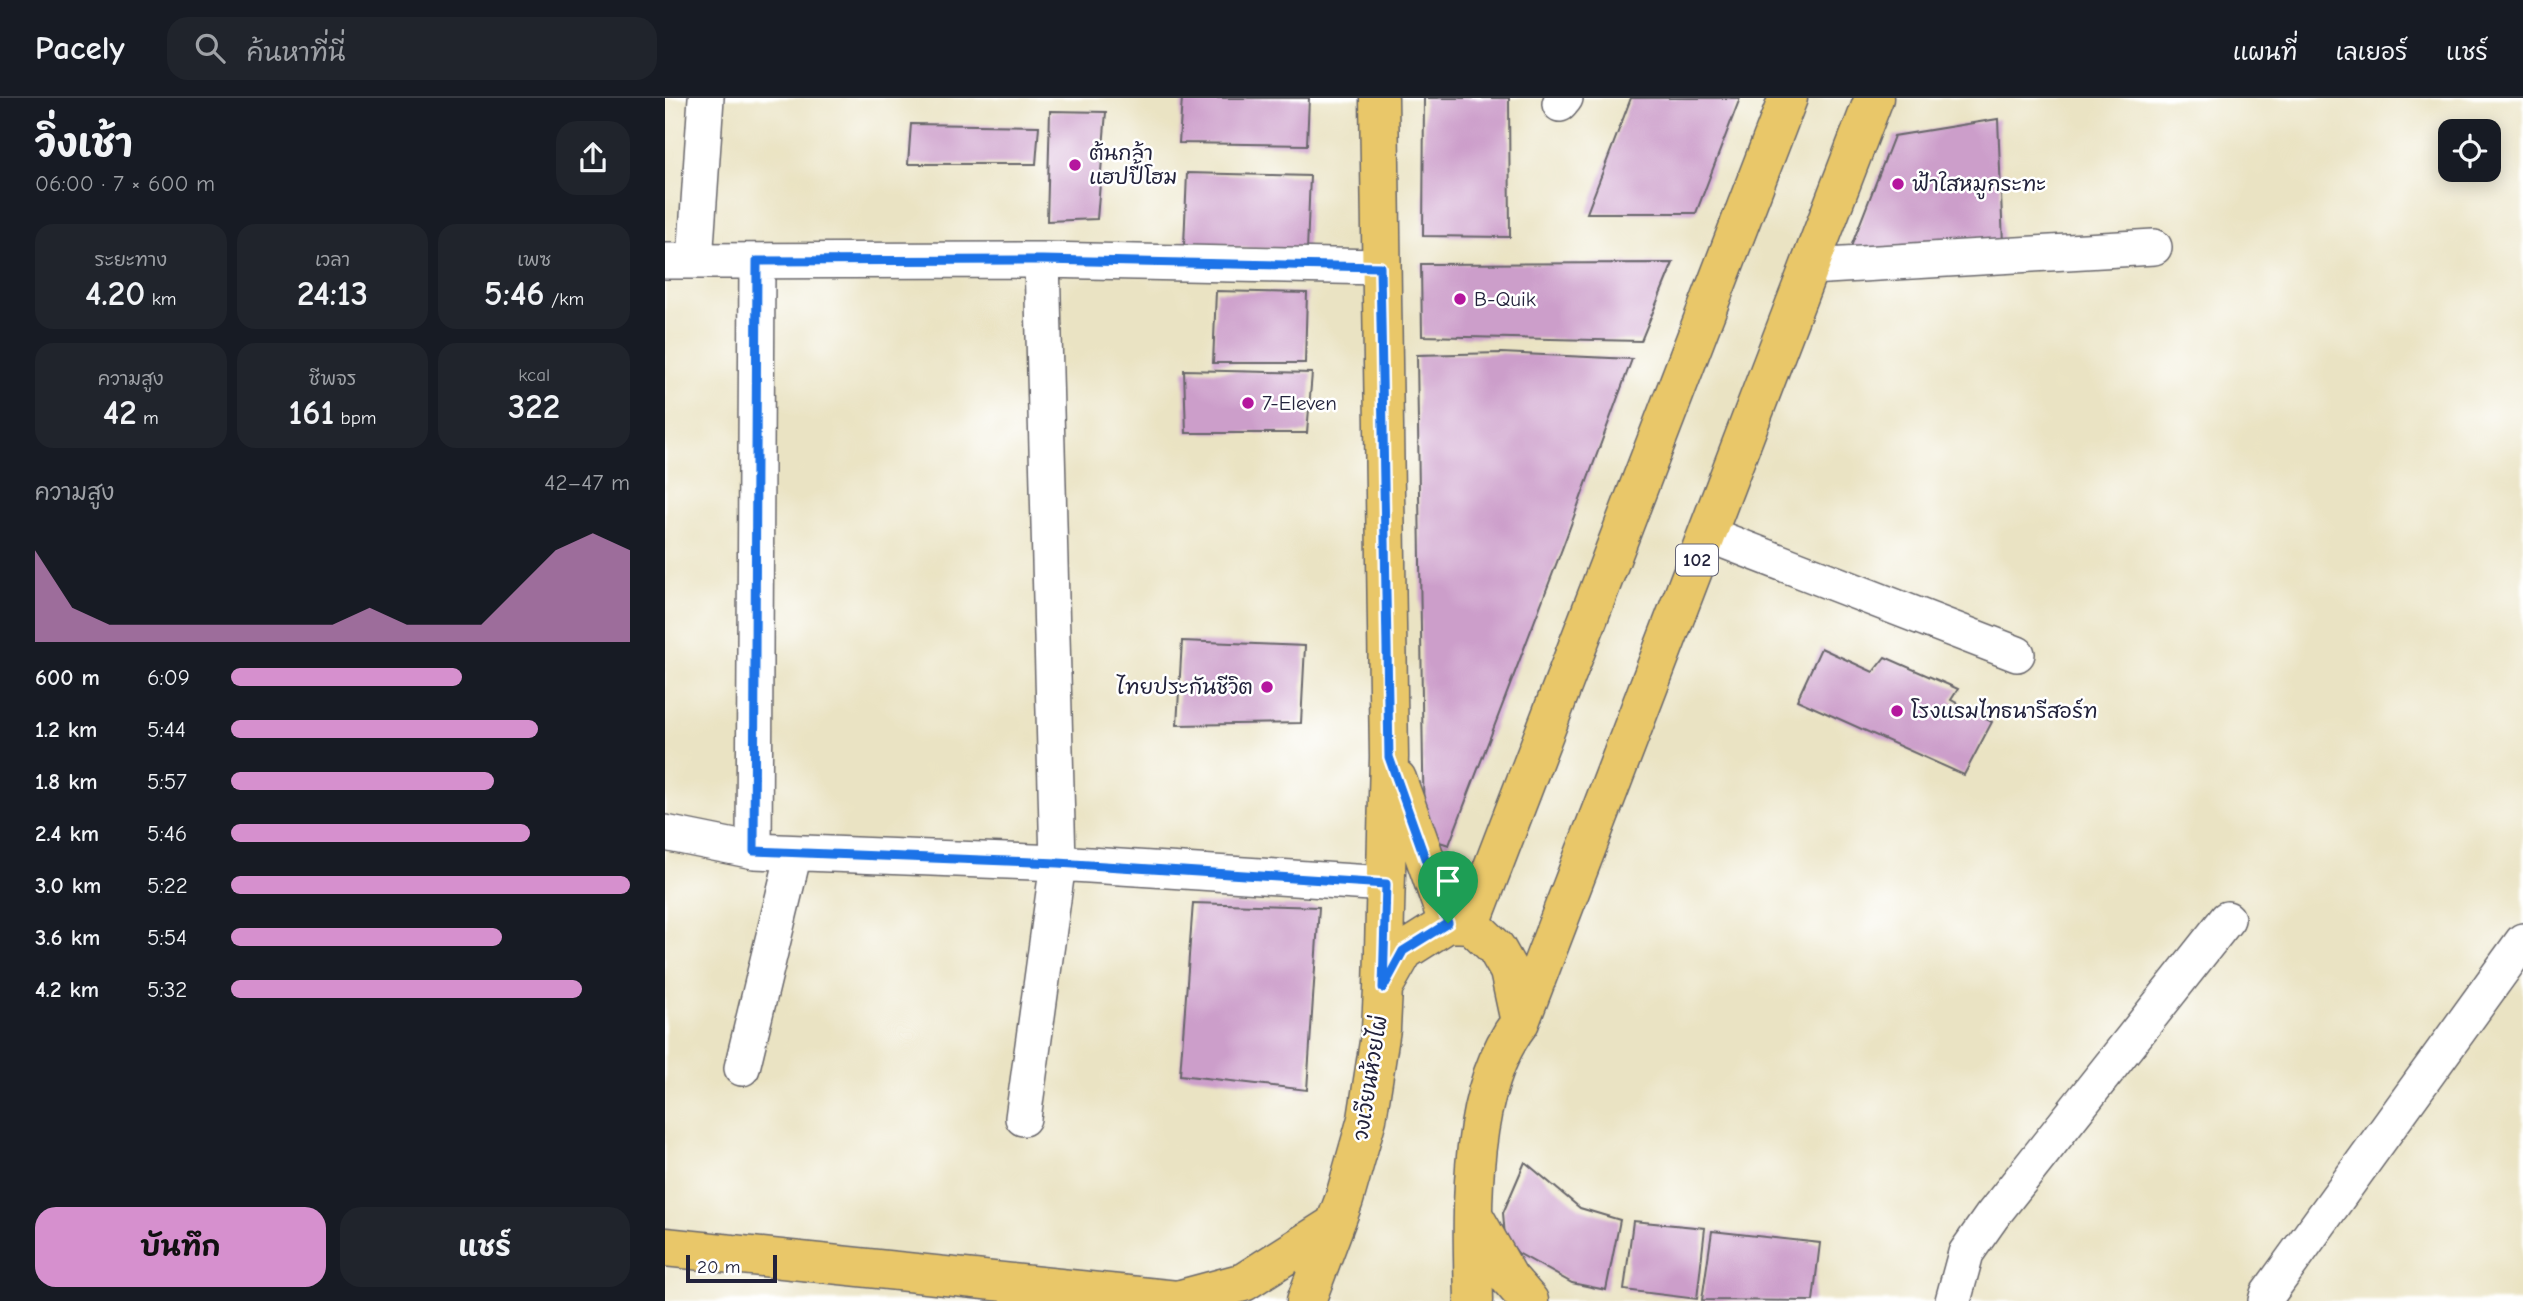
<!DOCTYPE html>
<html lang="th">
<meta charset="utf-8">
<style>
:root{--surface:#171b24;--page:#20242c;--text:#f1f3f6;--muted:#9ea1a6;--line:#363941;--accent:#d690ce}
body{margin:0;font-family:"Comic Neue","Playpen Sans Thai",sans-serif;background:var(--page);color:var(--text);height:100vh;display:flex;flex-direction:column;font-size:26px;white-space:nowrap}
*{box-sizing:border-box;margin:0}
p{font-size:23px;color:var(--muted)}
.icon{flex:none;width:38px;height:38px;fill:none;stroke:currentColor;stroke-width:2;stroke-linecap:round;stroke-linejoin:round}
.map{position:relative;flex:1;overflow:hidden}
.side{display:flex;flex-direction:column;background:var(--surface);width:665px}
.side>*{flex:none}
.buttons{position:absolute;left:1773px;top:21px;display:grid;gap:14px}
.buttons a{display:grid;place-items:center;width:63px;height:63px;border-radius:14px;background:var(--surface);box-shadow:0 4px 18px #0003;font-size:35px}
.scale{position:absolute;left:21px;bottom:18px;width:91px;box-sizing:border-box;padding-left:7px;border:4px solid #22223b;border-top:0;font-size:19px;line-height:24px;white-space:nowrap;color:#22223b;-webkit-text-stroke:5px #fff;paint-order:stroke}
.pin{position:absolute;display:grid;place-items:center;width:60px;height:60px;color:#fff;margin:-72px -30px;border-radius:50% 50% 50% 0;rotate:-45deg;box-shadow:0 0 7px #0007}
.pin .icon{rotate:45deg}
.round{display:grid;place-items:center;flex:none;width:74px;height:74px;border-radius:21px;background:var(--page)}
.overview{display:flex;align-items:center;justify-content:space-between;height:119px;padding:0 35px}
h1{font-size:38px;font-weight:700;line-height:52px}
.figures{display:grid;grid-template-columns:repeat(3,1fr);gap:10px;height:119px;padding:7px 35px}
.figures div{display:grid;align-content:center;border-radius:18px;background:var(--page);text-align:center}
.figures b{font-size:35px;font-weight:700}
.figures small{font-size:19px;font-weight:400}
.figures p{font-size:19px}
.chart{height:196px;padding:14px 35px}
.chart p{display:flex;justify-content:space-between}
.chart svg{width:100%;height:126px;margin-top:7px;fill:var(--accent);opacity:.7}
.cta{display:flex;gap:14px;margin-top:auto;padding:14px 35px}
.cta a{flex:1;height:80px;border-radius:21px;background:var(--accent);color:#111;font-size:28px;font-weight:700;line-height:80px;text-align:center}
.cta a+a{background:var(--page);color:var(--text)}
ul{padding:0 35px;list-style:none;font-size:23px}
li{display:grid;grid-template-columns:112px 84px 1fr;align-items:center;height:52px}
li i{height:18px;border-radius:9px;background:var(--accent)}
header{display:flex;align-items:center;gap:42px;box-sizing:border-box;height:98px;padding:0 35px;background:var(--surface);border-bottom:2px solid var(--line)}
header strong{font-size:33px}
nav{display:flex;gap:38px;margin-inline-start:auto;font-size:24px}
.search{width:490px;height:63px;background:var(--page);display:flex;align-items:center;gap:18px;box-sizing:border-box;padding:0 24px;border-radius:21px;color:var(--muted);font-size:26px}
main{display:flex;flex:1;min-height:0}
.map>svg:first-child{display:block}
.building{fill:#cc9eca}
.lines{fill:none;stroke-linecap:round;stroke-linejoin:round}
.minor-casing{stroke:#68666b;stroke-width:38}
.major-casing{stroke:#68666b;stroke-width:41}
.minor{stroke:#fff;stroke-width:35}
.major{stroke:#e9c769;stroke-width:38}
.route-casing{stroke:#fff;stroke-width:14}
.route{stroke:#1a73e8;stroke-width:9}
.poi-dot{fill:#b5179e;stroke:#fff;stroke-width:2.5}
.labels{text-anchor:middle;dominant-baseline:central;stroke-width:5;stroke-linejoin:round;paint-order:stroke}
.shield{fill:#fff;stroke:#646476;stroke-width:2}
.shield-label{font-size:19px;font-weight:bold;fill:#22223b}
.poi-label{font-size:21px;fill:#22223b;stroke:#fff;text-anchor:start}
.street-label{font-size:21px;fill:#22223b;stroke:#fff}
</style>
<header>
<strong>Pacely</strong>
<div class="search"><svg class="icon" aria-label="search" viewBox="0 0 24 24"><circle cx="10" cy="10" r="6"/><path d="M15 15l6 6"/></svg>ค้นหาที่นี่</div>
<nav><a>แผนที่</a><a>เลเยอร์</a><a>แชร์</a></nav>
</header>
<main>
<section class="side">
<div class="overview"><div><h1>วิ่งเช้า</h1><p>06:00 · 7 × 600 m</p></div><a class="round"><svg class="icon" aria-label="share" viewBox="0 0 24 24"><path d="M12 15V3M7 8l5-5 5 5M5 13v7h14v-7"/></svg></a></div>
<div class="figures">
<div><p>ระยะทาง</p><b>4.20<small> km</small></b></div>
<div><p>เวลา</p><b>24:13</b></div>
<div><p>เพซ</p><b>5:46<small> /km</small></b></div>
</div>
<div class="figures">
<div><p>ความสูง</p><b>42<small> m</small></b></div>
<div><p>ชีพจร</p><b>161<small> bpm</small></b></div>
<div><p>kcal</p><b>322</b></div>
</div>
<div class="chart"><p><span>ความสูง</span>42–47 m</p>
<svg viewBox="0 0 160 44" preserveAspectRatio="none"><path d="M0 44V12L10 32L20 38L30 38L40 38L50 38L60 38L70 38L80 38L90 32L100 38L110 38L120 38L130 25L140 12L150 6L160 12V44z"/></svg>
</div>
<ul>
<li><b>600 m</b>6:09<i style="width:58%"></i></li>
<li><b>1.2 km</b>5:44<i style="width:77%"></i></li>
<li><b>1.8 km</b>5:57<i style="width:66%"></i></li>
<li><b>2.4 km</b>5:46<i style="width:75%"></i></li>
<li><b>3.0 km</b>5:22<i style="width:100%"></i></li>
<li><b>3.6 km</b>5:54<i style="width:68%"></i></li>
<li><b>4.2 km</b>5:32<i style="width:88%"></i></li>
</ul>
<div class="cta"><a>บันทึก</a><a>แชร์</a></div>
</section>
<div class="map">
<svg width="1858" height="1203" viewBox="0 0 1858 1203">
<rect width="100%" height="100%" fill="#fff"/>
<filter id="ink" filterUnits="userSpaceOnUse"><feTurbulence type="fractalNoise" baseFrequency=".0143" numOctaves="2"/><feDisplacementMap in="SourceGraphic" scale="14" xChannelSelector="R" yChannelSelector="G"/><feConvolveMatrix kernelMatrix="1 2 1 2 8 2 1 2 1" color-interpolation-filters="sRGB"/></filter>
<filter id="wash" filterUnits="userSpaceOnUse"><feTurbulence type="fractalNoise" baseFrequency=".00686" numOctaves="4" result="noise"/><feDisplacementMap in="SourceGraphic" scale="28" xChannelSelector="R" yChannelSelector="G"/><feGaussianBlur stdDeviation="1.57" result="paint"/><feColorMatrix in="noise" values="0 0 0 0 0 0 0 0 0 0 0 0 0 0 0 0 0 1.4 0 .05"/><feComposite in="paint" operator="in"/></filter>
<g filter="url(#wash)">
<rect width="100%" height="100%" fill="#eae3c3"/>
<g id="blocks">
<!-- building -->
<path class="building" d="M 517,0 L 644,0 L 642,47 L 514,45 Z
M 759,0 L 844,0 L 845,139 L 758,138 Z
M 966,0 L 1075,0 L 1031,115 L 922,115 Z
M 385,13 L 441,14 L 432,121 L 382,123 Z
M 1333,21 L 1338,146 L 1184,154 L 1229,38 Z
M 246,26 L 374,28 L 371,66 L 243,66 Z
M 522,75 L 645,78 L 642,153 L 519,148 Z
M 1008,165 L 976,243 L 757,238 L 756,166 Z
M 551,193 L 642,195 L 640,265 L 548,265 Z
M 836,255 L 967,261 L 897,451 L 784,747 L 759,739 L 752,257 Z
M 519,272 L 647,275 L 642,335 L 521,335 Z
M 517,543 L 640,548 L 636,625 L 512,627 Z
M 1156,550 L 1208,574 L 1220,559 L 1293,591 L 1286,602 L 1327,624 L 1299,677 L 1132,602 Z
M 528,805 L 654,809 L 642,992 L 515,977 Z
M 860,1064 L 915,1110 L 955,1122 L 941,1192 L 907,1185 L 853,1155 L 840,1138 L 838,1115 Z
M 968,1123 L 1040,1130 L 1032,1201 L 959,1192 Z
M 1047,1133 L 1155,1145 L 1148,1203 L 1037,1202 Z"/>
</g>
</g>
<g filter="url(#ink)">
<use href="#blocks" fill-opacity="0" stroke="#68666b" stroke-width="2"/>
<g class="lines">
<defs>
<path id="minor" d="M 895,6 L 900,0
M 0,163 L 377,162 L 715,169
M 30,163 L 41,0
M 1144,169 L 1489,149
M 1042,436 L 1352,556
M 0,735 L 89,753 L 393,765 L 721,786
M 89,753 L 92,163
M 77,970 L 129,755
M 358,1020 L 393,765 L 377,162
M 1288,1203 L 1301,1155 L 1327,1118 L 1562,821
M 1601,1203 L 1603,1196 L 1858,843"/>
<path id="major" d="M 714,0 L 724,659 L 718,890
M 732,681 L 783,825
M 806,826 L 1123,0
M 855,924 L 1209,0
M 810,1120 L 844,1180 L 864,1203
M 0,1149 L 512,1202 L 579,1184 L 670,1126
M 641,1203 L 679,1102 L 702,1021 L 716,931 L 718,890 L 739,853 L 783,825 L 806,826 L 831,850 L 844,873 L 855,924 C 801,994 807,1118 809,1203"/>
</defs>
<!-- minor casing -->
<use href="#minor" class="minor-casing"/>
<!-- major casing -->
<use href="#major" class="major-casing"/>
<!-- minor -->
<use href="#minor" class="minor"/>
<!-- major -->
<use href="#major" class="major"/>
</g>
</g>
<g class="lines" filter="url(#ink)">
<defs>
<path id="route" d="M 377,162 L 715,169 L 724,659 L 783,825 L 738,853 L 718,890 L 721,786 L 393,765 L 89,753 L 92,163 Z"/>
</defs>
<!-- route casing -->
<use href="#route" class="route-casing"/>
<!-- route -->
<use href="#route" class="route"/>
</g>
<!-- markers -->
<g class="poi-dot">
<circle cx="410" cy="67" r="7"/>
<circle cx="1233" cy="86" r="7"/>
<circle cx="795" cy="201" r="7"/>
<circle cx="583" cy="305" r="7"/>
<circle cx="602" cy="589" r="7"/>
<circle cx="1232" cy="613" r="7"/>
</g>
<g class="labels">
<!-- shield labels -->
<rect class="shield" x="1011" y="446.5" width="42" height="31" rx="5"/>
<g class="shield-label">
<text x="1032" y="462">102</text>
</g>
<!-- poi labels -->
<g class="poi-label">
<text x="424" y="55">ต้นกล้า<tspan x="424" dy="24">แฮปปี้โฮม</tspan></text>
<text x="1247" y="86">ฟ้าใสหมูกระทะ</text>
<text x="809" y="201">B-Quik</text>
<text x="597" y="305">7-Eleven</text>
<text x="588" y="589" text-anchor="end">ไทยประกันชีวิต</text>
<text x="1246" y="613">โรงแรมไทธนารีสอร์ท</text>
</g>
<!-- street labels -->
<g class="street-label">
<text transform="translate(705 980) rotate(-81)">วงเวียนห้วยไผ่</text>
</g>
</g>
</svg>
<div class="buttons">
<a><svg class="icon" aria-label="locate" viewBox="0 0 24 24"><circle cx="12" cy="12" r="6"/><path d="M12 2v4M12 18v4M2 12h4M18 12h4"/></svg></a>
</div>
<div class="scale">20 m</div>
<div class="pin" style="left:783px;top:825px;background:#1e9e55"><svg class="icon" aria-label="arrive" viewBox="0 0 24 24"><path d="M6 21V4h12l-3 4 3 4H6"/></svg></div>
</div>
</main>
